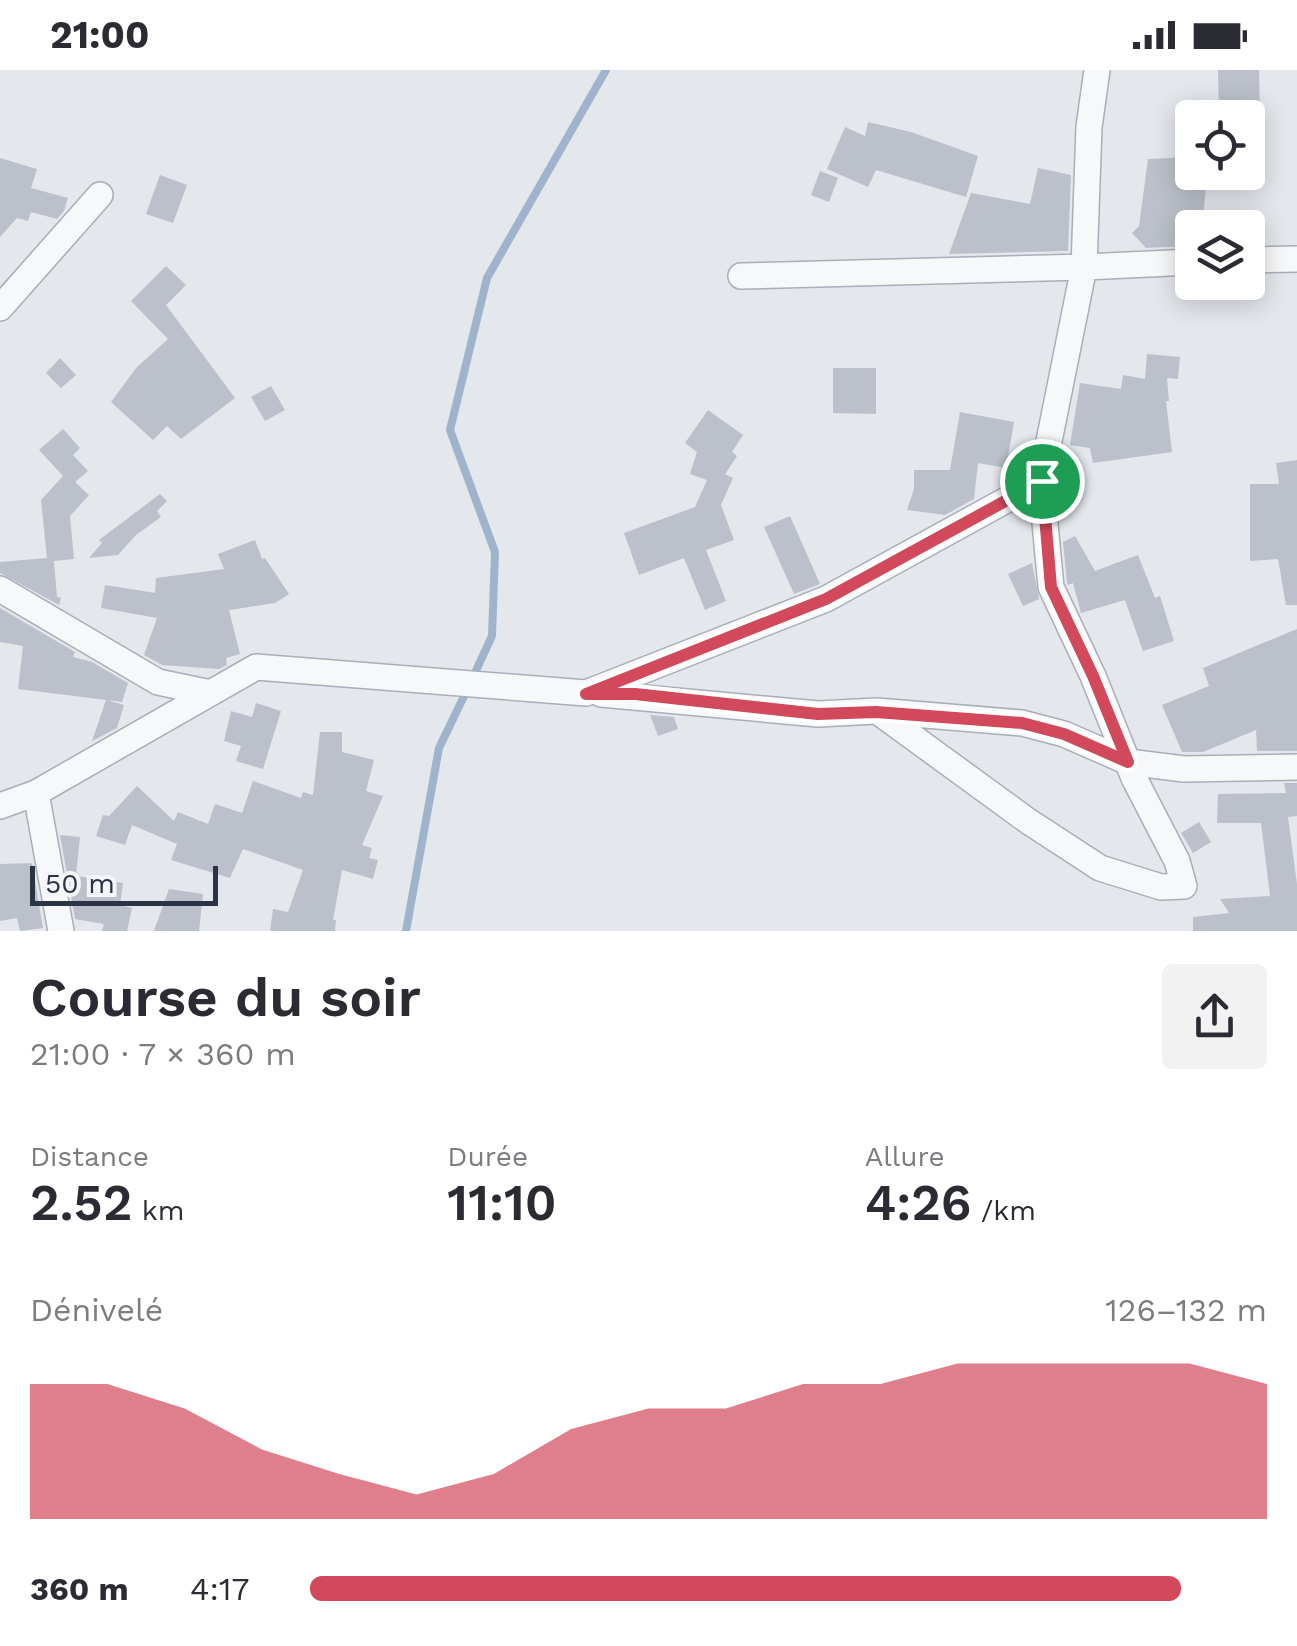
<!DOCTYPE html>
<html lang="fr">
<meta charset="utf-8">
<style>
:root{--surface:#fff;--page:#f2f2f3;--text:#2b2b33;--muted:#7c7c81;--accent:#d1495b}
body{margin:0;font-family:"Work Sans",sans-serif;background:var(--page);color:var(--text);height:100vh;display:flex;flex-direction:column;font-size:38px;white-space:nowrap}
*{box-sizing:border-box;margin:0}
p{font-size:32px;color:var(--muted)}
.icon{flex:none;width:55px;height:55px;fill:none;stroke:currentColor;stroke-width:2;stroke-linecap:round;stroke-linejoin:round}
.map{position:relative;height:861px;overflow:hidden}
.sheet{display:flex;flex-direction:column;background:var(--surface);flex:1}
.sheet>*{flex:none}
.controls{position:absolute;left:1175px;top:30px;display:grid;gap:20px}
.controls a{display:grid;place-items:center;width:90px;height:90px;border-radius:10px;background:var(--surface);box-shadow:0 5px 25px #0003;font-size:50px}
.scale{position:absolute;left:30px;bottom:25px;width:188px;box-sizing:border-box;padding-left:10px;border:5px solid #2b3445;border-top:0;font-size:28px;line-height:35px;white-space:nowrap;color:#2b3445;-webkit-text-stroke:8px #f4f6f9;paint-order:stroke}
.pin{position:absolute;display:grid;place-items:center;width:85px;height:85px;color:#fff;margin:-42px;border:5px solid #fff;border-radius:50%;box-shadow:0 2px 10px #0007}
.round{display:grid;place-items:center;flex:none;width:105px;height:105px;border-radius:10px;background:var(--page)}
.summary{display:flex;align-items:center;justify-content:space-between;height:170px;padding:0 30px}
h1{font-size:55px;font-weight:600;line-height:75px}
.figures{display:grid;grid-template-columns:repeat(3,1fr);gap:15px;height:170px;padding:10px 30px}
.figures div{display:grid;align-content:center}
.figures b{font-size:50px;font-weight:600}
.figures small{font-size:28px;font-weight:400}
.figures p{font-size:28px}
.chart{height:280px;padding:20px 30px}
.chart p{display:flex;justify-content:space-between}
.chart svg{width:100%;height:180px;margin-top:10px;fill:var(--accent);opacity:.7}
ul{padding:0 30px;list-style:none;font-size:32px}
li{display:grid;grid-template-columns:160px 120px 1fr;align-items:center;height:75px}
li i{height:25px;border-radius:12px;background:var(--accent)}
.status{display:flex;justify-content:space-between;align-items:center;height:70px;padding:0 50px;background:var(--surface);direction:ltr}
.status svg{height:28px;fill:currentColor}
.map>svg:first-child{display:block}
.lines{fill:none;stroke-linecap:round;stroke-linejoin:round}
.stream{stroke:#9fb4cc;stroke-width:8}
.building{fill:#bbc0ca}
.street-casing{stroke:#a9aeb7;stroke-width:28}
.street{stroke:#f7f8fa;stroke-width:25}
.route-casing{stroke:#fff;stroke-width:20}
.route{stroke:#d1495b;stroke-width:12}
</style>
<div class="status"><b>21:00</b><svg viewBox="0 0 49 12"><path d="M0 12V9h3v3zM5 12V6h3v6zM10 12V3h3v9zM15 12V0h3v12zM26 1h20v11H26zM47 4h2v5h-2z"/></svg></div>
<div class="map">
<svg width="1297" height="861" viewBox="0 0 1297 861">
<rect width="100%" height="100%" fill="#e4e7ec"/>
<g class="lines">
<!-- stream -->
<path class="stream" d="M 473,607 L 492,566 L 495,482 L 450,360 L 487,208 L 606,0
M 406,861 L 439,678 L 467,620"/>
</g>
<!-- building -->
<path class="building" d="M 1218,0 L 1259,0 L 1260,48 L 1219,48 Z
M 868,52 L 911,62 L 978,86 L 966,127 L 876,100 L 868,117 L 827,99 L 845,57 L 865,66 Z
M 1192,87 L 1192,102 L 1207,107 L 1202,158 L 1192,158 L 1191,176 L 1146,178 L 1132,163 L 1139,156 L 1148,89 Z
M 0,88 L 37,99 L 31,118 L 68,128 L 64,141 L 57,149 L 31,142 L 28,151 L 17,148 L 0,167 Z
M 1038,98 L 1071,105 L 1068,181 L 949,184 L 971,123 L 1030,134 Z
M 820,101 L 838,108 L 829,132 L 811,125 Z
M 160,105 L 187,115 L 173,153 L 146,144 Z
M 166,196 L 186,215 L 166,235 L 235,328 L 181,369 L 167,356 L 153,370 L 111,332 L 136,298 L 168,269 L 131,231 Z
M 1147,284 L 1180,287 L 1178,309 L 1167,308 L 1169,331 L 1166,331 L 1172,382 L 1093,393 L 1090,378 L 1070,375 L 1080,313 L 1121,319 L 1123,305 L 1145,309 Z
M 60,288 L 76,305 L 61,318 L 46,303 Z
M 833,298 L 876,298 L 876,344 L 833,343 Z
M 271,316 L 285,340 L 265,351 L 251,327 Z
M 708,340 L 743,365 L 732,382 L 737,386 L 725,404 L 733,408 L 721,435 L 734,470 L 706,480 L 726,531 L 705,540 L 684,488 L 639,505 L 624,463 L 695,437 L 707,410 L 690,404 L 697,382 L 685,373 Z
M 960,342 L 1014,352 L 1006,398 L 978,393 L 974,429 L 945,445 L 907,440 L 914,419 L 914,400 L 950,400 Z
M 63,359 L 80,378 L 73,385 L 88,401 L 75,412 L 89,425 L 70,446 L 74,489 L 54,491 L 57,527 L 61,528 L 59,535 L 0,503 L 0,492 L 47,488 L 41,430 L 63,406 L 39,380 Z
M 1297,390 L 1297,535 L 1286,535 L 1278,489 L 1250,491 L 1250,414 L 1279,414 L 1276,393 Z
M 160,424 L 167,431 L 157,441 L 161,447 L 136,465 L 118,485 L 89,488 L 102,473 L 99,470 Z
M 790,446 L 820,514 L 794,524 L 764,457 Z
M 1075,466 L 1095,501 L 1138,485 L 1155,528 L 1160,526 L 1174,571 L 1143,581 L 1125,530 L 1081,543 L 1073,513 L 1068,515 L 1067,513 L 1063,472 Z
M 255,470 L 262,489 L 265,488 L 289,524 L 275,533 L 229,540 L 240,584 L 226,588 L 227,595 L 219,599 L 162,595 L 144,585 L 157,548 L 101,538 L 105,515 L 155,523 L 156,508 L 224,499 L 218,484 Z
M 1032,493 L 1039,529 L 1023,536 L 1008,504 Z
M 0,538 L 75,582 L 73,587 L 92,592 L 128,613 L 122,632 L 107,630 L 124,635 L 117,658 L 92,671 L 106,630 L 18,619 L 23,576 L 0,572 Z
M 1297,559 L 1297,681 L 1257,681 L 1256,660 L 1203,682 L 1182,682 L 1162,635 L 1209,616 L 1203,598 Z
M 256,633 L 281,641 L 263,699 L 236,691 L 241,676 L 224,671 L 231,641 L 252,647 Z
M 650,645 L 674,647 L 678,659 L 658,666 Z
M 320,662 L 342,662 L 342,682 L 374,690 L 366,721 L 383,726 L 362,775 L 372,778 L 369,788 L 378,790 L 373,809 L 342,800 L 333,850 L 336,850 L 335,861 L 270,861 L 273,839 L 288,842 L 303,800 L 243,779 L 230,808 L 171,790 L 177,774 L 132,755 L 125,775 L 96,766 L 103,745 L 109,746 L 137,716 L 174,751 L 178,742 L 208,754 L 215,734 L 242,743 L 253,711 L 301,728 L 303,722 L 313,725 Z
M 1284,713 L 1297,713 L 1297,746 L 1288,747 L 1297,814 L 1297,861 L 1193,861 L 1193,847 L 1229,843 L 1220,829 L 1270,826 L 1261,753 L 1217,753 L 1218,724 L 1286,723 Z
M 1199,752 L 1211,772 L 1193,783 L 1181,763 Z
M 60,765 L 80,767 L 76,806 L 123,813 L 120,835 L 132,838 L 127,861 L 102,861 L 104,854 L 75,849 Z
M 32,793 L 43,858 L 20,861 L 17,848 L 0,851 L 0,794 Z
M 169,819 L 203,824 L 199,861 L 154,861 Z"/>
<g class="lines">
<defs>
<path id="street" d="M 1248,190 L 1297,189
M 741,206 L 1084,197 L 1089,57 L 1097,0
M 0,238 L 100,125
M 0,519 L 158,612 L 211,623
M 601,624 L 818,644 L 877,641 L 1028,751 L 1100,798 L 1161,817 L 1184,816 L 1177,791 L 1134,708 L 1093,606 L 1051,517 L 1041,411
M 877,641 L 1022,653 L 1064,664 L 1128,692 L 1184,699 L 1297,697
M 36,723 L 61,861
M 0,736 L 36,723 L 256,597 L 586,623 L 826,529 L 1041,411 L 1084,197 L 1192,192"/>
</defs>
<!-- street casing -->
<use href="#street" class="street-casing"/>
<!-- street -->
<use href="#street" class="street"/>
</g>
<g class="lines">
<defs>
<path id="route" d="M 1042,411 L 1051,517 L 1093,606 L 1128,692 L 1064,664 L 1022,653 L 876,642 L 818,644 L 635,624 L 586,624 L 826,529 Z"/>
</defs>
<!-- route casing -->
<use href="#route" class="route-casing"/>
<!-- route -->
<use href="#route" class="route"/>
</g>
</svg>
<div class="controls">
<a><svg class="icon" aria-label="locate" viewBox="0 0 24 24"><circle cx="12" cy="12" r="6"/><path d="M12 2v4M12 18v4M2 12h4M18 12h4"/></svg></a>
<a><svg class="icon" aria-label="layers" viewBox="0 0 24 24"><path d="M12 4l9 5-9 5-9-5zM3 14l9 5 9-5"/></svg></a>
</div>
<div class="scale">50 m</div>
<div class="pin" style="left:1042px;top:411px;background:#1e9e55"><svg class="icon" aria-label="arrive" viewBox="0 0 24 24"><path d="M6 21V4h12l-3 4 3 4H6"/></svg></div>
</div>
<section class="sheet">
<div class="summary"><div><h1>Course du soir</h1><p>21:00 · 7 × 360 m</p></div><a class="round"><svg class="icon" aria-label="share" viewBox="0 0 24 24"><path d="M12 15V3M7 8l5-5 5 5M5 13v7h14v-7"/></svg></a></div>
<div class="figures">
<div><p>Distance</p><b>2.52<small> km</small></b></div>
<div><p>Durée</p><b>11:10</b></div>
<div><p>Allure</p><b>4:26<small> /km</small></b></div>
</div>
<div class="chart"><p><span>Dénivelé</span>126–132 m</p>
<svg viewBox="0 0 160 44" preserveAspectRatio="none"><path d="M0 44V11L10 11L20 17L30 27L40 33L50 38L60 33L70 22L80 17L90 17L100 11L110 11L120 6L130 6L140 6L150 6L160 11V44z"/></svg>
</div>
<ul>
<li><b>360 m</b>4:17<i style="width:91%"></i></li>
</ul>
</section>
